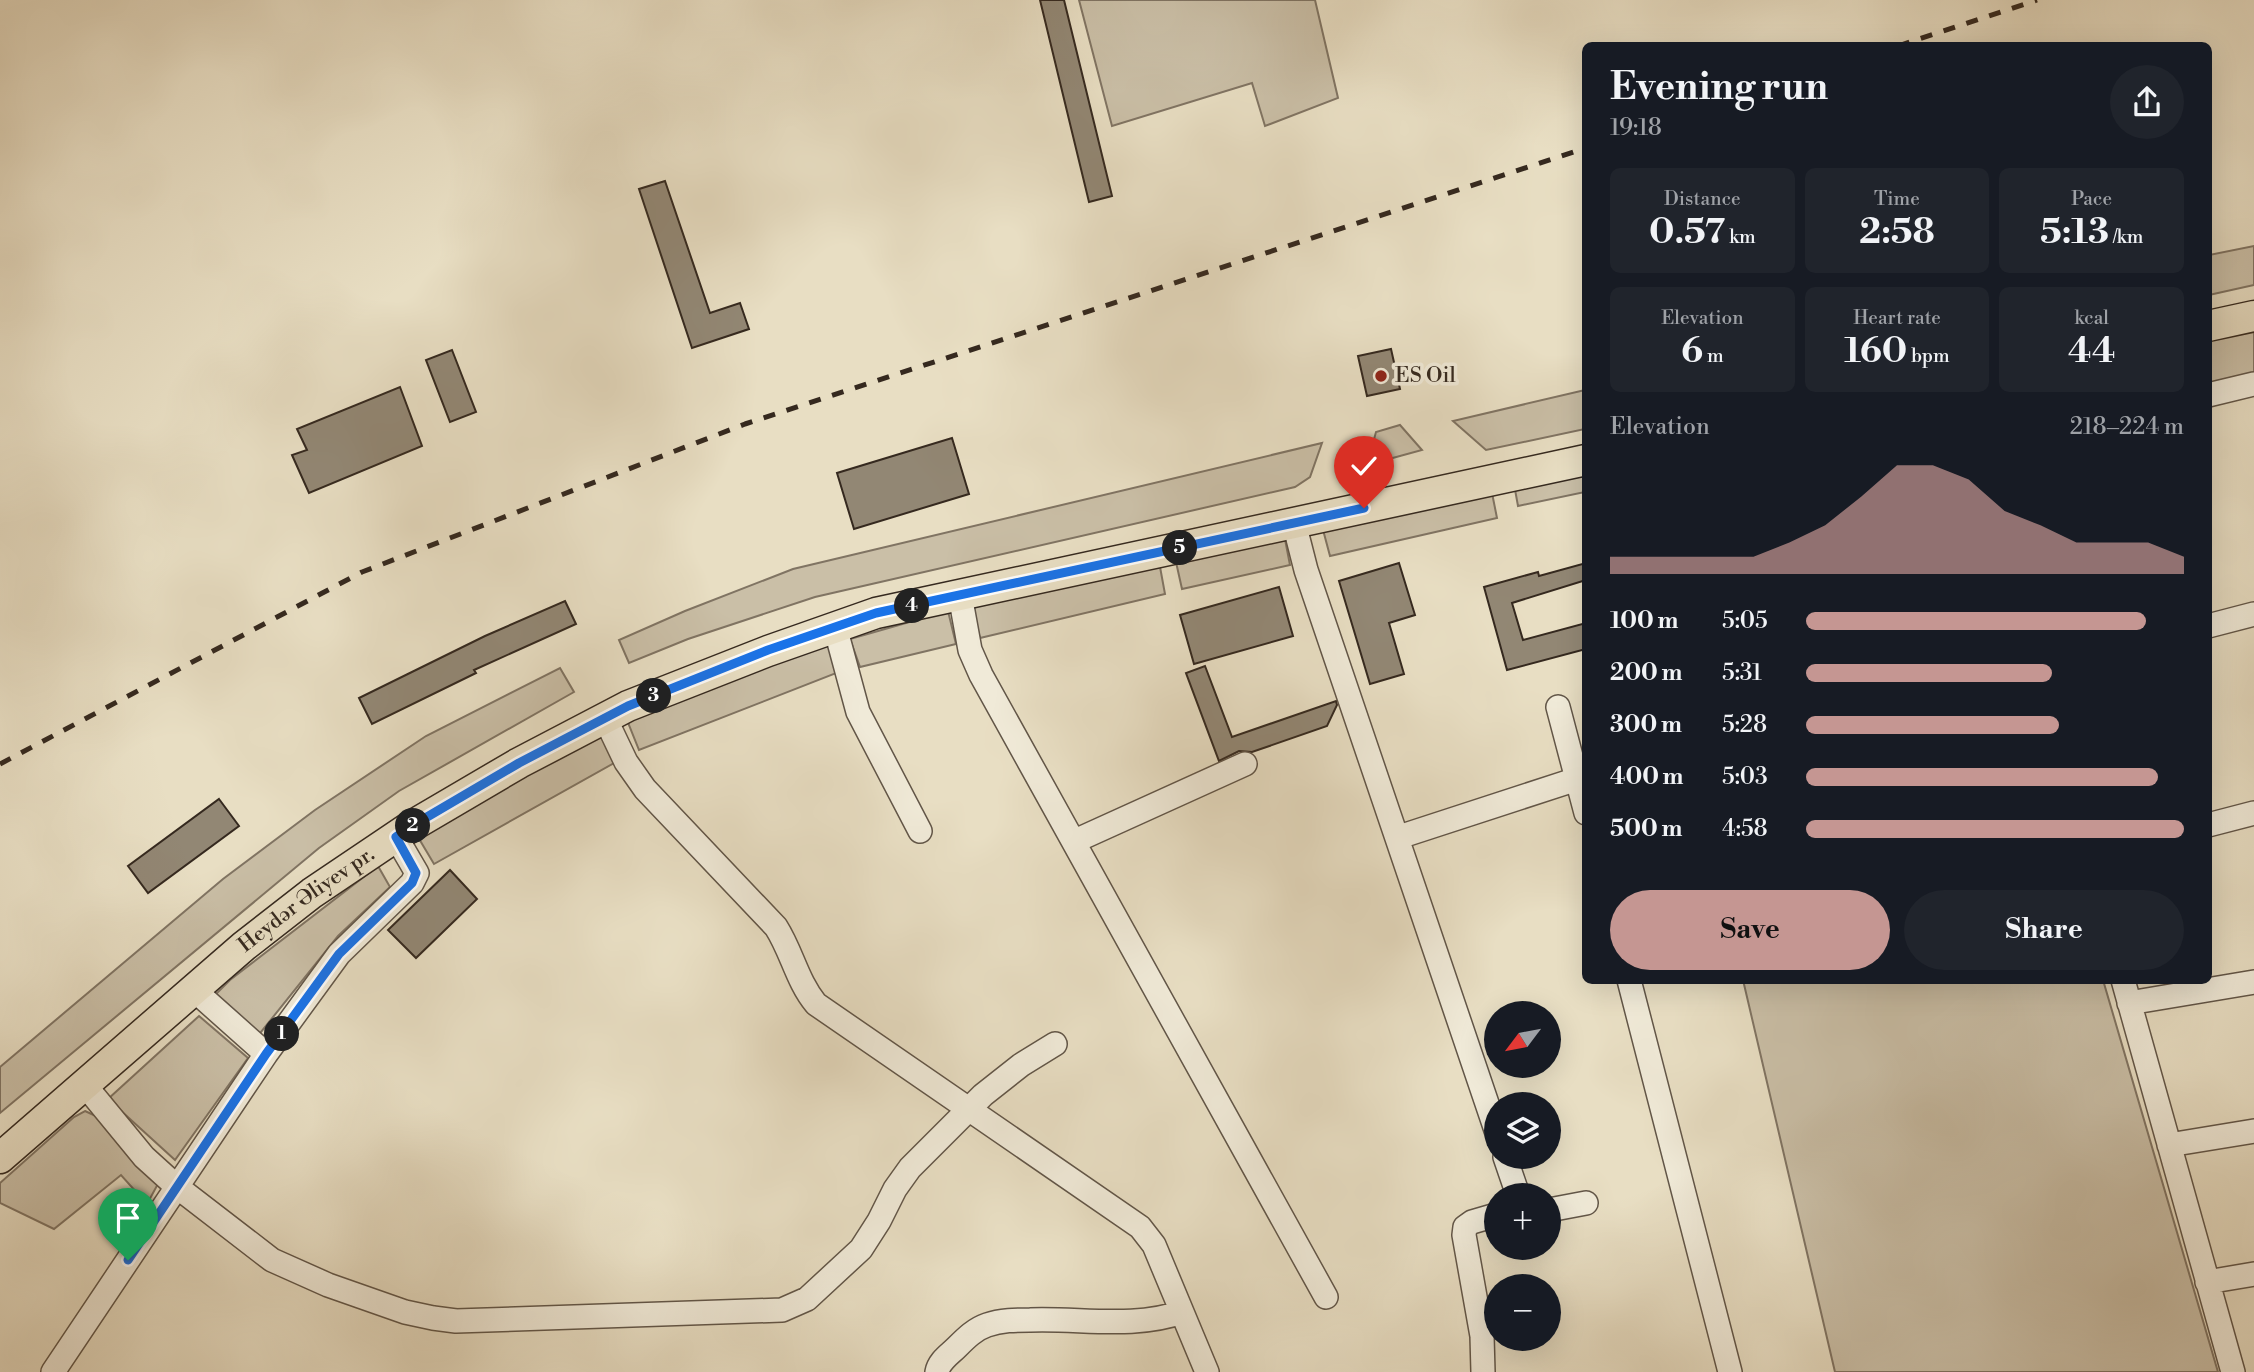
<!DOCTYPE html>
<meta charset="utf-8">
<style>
:root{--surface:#171b24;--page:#20242c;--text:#f1f3f6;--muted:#9ea1a6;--accent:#c59692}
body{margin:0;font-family:"Libre Bodoni",serif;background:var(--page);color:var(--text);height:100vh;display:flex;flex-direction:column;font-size:26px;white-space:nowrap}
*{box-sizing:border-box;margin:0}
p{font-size:23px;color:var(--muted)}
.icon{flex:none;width:38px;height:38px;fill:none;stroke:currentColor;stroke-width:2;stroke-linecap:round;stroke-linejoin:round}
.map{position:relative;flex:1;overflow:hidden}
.drawer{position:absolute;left:1582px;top:42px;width:630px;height:942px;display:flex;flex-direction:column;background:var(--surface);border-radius:10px;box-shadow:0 7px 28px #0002}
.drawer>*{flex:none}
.needle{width:46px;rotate:238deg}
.tools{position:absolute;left:1484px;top:1001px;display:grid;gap:14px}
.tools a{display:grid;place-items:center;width:77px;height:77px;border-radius:50%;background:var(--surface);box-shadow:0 7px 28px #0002;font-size:35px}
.pin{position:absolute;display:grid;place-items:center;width:60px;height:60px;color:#fff;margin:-72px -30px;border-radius:50% 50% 50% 0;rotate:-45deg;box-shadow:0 0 7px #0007}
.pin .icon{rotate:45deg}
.km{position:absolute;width:35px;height:35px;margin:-18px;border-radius:50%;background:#222;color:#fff;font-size:19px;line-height:35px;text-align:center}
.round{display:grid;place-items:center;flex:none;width:74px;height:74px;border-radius:37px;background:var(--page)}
.head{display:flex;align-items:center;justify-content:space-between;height:119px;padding:0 28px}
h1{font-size:38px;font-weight:800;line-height:52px}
.metrics{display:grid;grid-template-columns:repeat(3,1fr);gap:10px;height:119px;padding:7px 28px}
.metrics div{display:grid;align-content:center;border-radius:10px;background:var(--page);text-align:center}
.metrics b{font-size:35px;font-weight:800}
.metrics small{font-size:19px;font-weight:400}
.metrics p{font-size:19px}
.chart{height:196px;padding:14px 28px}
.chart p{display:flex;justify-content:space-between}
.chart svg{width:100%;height:126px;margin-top:7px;fill:var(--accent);opacity:.7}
.primary-button{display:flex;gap:14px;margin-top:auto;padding:14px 28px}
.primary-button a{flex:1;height:80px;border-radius:42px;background:var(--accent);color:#111;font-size:28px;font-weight:800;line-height:80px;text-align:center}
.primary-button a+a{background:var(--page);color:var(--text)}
ul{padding:0 28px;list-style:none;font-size:23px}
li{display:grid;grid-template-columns:112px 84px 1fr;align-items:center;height:52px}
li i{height:18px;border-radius:9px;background:var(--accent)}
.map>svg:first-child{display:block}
.green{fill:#cabfa7;stroke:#807463;stroke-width:2}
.building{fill:#928774;stroke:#35291f;stroke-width:2}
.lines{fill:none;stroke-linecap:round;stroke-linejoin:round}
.minor-casing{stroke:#625648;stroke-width:26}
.major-casing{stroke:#35291f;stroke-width:33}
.minor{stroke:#f0ead8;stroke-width:23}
.major{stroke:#e8dec3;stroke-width:30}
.rail{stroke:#35291f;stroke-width:5;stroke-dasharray:12 12;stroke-linecap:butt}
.route-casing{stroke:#fff;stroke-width:14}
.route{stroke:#1a73e8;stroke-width:9}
.poi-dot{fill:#8f2418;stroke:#f0ead8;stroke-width:2.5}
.labels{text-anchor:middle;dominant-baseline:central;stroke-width:7;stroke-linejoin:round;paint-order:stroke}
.poi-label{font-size:21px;fill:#35291f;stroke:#f0ead8;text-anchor:start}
.street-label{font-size:21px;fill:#35291f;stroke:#f0ead8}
</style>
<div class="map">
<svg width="2254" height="1372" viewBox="0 0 2254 1372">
<rect width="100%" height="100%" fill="#e8dec3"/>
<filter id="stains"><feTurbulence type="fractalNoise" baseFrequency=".00286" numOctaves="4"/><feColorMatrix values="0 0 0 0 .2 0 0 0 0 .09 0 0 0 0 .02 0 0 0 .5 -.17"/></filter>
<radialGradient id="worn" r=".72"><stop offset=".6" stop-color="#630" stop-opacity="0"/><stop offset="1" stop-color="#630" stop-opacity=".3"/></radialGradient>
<!-- green -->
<path class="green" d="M 1079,0 L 1315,0 L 1338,98 L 1265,126 L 1252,83 L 1112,126 Z
M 2254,246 L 2254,285 L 2209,295 L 2209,255 Z
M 2254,327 L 2254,373 L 2209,384 L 2208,337 Z
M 1585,390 L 1585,429 L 1486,450 L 1453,421 Z
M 1400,425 L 1422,450 L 1367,465 L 1376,432 Z
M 1322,443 L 1310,477 L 1295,487 L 815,597 L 688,639 L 629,663 L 619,640 L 685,611 L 793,569 Z
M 1585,471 L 1585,492 L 1518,506 L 1514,484 Z
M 1491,488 L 1497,518 L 1330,556 L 1322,526 Z
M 1283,529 L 1290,565 L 1182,589 L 1174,553 Z
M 1158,556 L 1165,594 L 980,638 L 970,602 Z
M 948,611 L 956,644 L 860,667 L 850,639 Z
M 832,642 L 839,672 L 639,750 L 627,720 Z
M 560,668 L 574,692 L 399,791 L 319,848 L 0,1113 L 0,1067 L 223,879 L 315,810 L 426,736 Z
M 603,733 L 614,763 L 434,864 L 418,837 Z
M 378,866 L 390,887 L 338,936 L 257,1037 L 214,996 L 230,980 Z
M 1743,980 L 2103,980 L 2218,1372 L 1835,1372 Z
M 199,1016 L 248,1058 L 175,1160 L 108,1099 Z
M 85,1111 L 98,1117 L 159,1182 L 147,1204 L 121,1175 L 54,1229 L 0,1203 L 0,1183 L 74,1117 Z"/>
<!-- building -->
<path class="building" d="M 1040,0 L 1064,0 L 1112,196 L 1089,202 Z
M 665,181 L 710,313 L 740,303 L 749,329 L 692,348 L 639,189 Z
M 1391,349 L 1400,389 L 1367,396 L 1358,356 Z
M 452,350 L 476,412 L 450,422 L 426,360 Z
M 400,387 L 422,446 L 309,493 L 292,455 L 307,450 L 297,429 Z
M 952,438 L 969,494 L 854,529 L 837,473 Z
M 1399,563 L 1415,615 L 1389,623 L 1404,674 L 1370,684 L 1339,581 Z
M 1586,563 L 1586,580 L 1512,603 L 1523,640 L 1586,623 L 1586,649 L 1507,670 L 1484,587 L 1538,572 L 1539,576 Z
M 1279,587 L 1293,636 L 1194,664 L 1180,615 Z
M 565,601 L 576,624 L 474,670 L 476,673 L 372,724 L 359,698 L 485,636 Z
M 1205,666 L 1232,737 L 1336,701 L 1337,705 L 1327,726 L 1252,752 L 1239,751 L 1219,761 L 1186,673 Z
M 219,799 L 239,826 L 148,893 L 128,866 Z
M 450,870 L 477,899 L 416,958 L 388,930 Z"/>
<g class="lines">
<defs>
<path id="minor" d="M 2208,395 L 2254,384
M 1294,523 L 1306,570 L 1496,1130
M 960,595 L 970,650 L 981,675 L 1326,1297
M 2208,626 L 2254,614
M 835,627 L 858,712 L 920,831
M 1558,707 L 1586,813
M 605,718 L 626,762 L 645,789 L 776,927 C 792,952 797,981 816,1004 L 1140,1227 L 1154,1245 L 1207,1372
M 2208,825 L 2254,813
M 1399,837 L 1577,779
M 1075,841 L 1245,764
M 1629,980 L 1730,1372
M 2123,980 L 2233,1372
M 193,989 L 266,1054
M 2129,1003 L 2254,982
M 84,1084 L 144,1157 L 176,1186 L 272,1260 L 328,1285 L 405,1312 L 433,1318 L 456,1321 L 782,1310 L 807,1299 L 861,1249 L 879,1221 L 895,1189 L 910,1168 L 983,1095 L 1021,1065 L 1055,1044
M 2169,1145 L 2254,1131
M 1505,1157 L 1518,1195
M 1549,1210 L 1586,1203
M 2207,1282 L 2254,1274
M 53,1372 L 266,1054 L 339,954 L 412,883 L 417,873 L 396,837
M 937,1372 C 939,1361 949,1355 957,1347 C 966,1338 975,1329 987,1325 C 1001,1320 1016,1320 1030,1320 C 1081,1318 1134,1329 1182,1312
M 1483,1372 L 1482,1336 L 1464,1235 L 1465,1227 L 1472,1222 L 1496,1215"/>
<g id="major">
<path d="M 2208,326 L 2254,316"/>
<path id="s1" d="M 0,1158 L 244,946 L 312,893 L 410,827 L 519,763 L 628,706 L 768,651 L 876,613 L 1586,460"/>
</g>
</defs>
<!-- minor casing -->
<use href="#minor" class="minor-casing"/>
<!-- major casing -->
<use href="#major" class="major-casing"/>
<!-- minor -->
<use href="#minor" class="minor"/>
<!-- major -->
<use href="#major" class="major"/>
<!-- rail -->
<path class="rail" d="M 1898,46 L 2037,0
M 0,764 L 362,572 L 745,424 L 1586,148"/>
</g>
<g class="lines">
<defs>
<path id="route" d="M 128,1260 L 266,1054 L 339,954 L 412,883 L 416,873 L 396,837 L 410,827 L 519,763 L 628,706 L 768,650 L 876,613 L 1364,508"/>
</defs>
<!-- route casing -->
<use href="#route" class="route-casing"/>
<!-- route -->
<use href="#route" class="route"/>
</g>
<!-- markers -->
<circle class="poi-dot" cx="1381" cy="376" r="7"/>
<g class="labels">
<!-- poi labels -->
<g class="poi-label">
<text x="1395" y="376">ES Oil</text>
</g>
<!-- street labels -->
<g class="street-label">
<text stroke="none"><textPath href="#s1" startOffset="401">Heydər Əliyev pr.</textPath></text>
</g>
</g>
<rect width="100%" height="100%" filter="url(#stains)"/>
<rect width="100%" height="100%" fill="url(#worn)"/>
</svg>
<div class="tools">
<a><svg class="needle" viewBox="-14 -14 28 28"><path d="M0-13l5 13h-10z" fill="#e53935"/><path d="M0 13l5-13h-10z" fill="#9ea1a6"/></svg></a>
<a><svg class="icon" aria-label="layers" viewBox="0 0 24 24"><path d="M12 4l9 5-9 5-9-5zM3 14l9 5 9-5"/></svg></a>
<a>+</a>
<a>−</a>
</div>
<div class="pin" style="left:128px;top:1260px;background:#1e9e55"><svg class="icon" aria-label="arrive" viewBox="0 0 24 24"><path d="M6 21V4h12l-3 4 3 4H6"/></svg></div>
<div class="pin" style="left:1364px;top:508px;background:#d93025"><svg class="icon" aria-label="check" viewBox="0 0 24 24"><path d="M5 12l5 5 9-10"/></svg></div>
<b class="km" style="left:282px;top:1034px">1</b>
<b class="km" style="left:413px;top:826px">2</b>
<b class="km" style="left:654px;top:696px">3</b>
<b class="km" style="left:912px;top:606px">4</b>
<b class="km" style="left:1180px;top:548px">5</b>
<section class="drawer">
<div class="head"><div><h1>Evening run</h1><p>19:18</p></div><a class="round"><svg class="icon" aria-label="share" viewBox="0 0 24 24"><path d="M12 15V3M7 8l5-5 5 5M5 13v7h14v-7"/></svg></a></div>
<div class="metrics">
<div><p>Distance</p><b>0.57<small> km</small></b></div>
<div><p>Time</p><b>2:58</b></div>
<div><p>Pace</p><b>5:13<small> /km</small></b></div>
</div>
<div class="metrics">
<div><p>Elevation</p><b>6<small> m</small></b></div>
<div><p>Heart rate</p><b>160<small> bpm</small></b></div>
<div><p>kcal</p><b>44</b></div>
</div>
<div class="chart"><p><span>Elevation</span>218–224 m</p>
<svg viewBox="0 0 160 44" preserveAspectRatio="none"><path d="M0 44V38L10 38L20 38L30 38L40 38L50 33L60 27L70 17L80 6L90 6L100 11L110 22L120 27L130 33L140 33L150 33L160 38V44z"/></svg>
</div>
<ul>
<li><b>100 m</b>5:05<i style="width:90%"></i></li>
<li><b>200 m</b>5:31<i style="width:65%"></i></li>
<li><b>300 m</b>5:28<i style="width:67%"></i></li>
<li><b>400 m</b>5:03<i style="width:93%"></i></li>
<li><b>500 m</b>4:58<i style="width:100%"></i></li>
</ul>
<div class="primary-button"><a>Save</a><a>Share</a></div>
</section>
</div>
